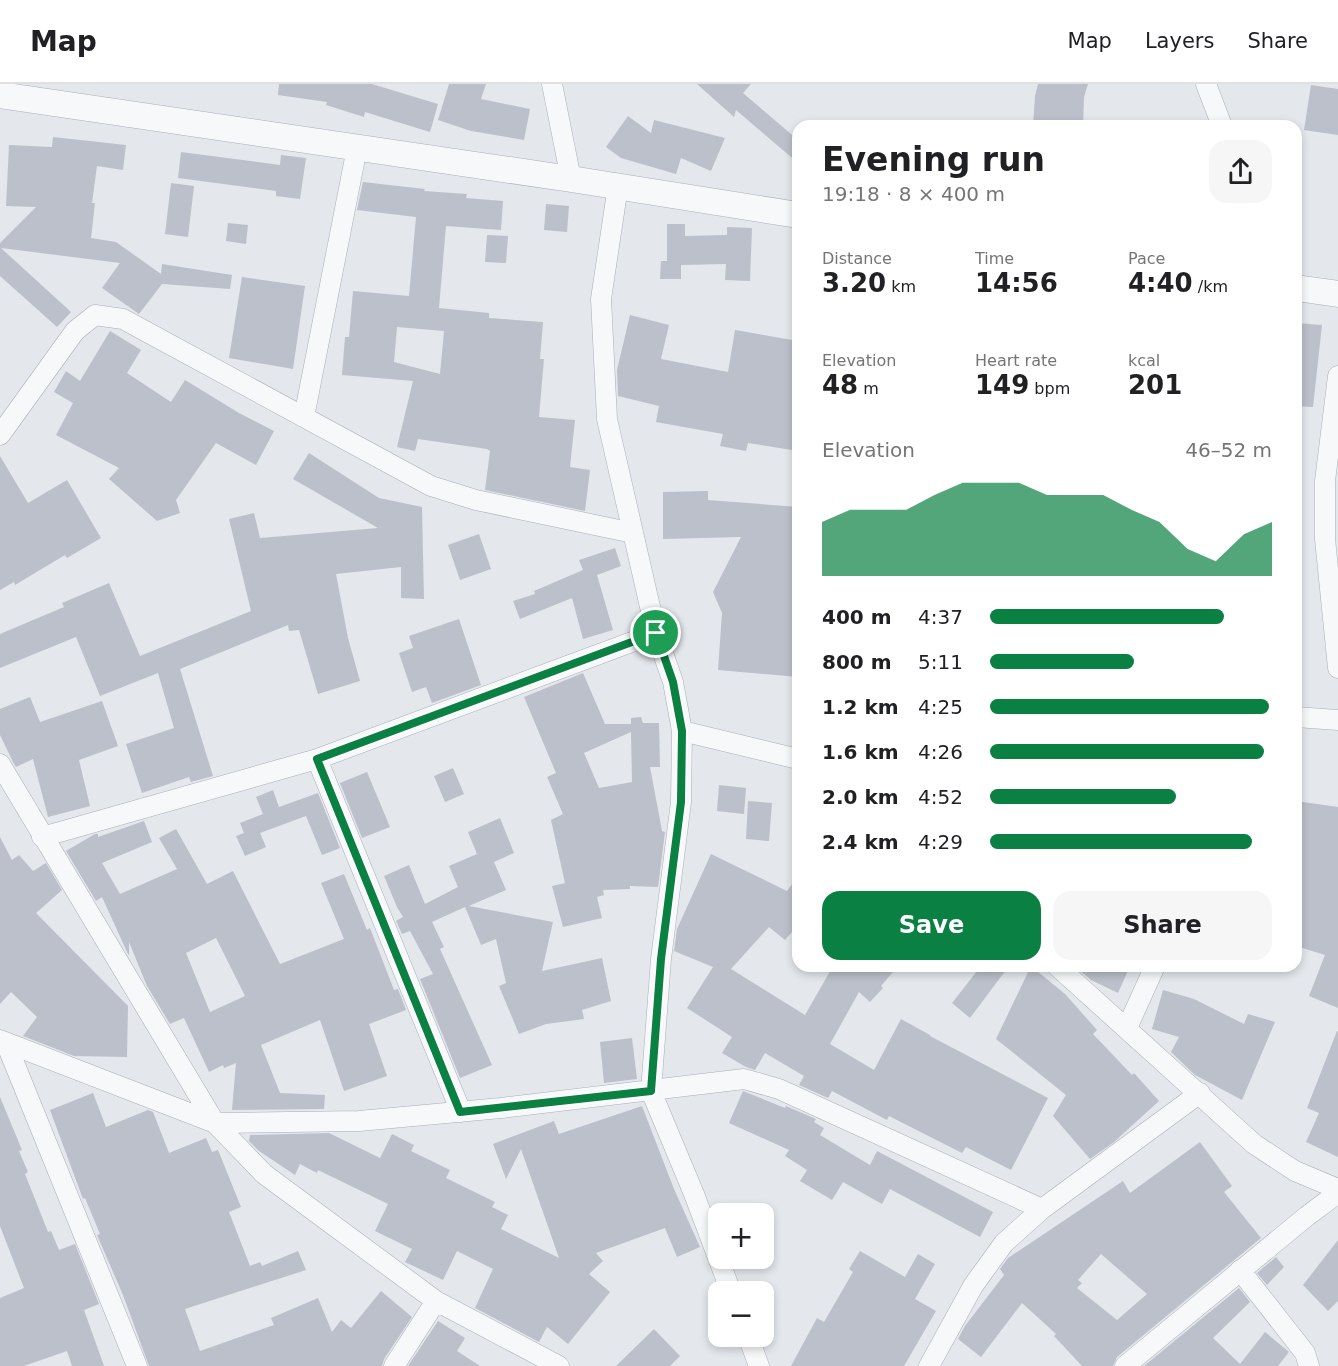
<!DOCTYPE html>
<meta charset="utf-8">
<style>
:root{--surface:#fff;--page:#f6f6f6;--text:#202124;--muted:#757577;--line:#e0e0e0;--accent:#0b8043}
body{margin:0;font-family:"DejaVu Sans",sans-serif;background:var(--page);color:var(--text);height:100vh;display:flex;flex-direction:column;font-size:22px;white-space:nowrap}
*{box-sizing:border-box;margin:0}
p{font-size:20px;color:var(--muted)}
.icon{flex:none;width:33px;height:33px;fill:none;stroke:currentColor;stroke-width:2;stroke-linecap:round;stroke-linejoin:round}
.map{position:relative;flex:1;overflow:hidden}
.sheet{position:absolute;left:792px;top:36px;width:510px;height:852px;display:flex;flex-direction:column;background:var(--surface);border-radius:18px;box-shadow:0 3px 9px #0003}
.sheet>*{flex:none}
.buttons{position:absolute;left:708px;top:1119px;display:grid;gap:12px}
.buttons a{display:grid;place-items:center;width:66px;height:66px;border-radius:12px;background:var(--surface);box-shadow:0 3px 9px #0003;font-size:30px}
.pin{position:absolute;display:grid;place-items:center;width:51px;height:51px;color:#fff;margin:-26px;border:3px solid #fff;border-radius:50%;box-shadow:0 2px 6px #0007}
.round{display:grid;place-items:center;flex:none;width:63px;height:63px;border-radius:18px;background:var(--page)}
.summary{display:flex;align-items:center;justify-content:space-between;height:102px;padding:0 30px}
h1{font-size:33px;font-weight:700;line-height:45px}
.stats{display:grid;grid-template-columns:repeat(3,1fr);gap:9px;height:102px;padding:6px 30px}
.stats div{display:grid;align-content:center}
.stats b{font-size:26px;font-weight:700}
.stats small{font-size:16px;font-weight:400}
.stats p{font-size:16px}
.chart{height:168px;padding:12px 30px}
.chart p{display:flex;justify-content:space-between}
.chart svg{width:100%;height:108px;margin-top:6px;fill:var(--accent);opacity:.7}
.primary-button{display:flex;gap:12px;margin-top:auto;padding:12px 30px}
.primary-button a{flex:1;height:69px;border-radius:18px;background:var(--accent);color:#fff;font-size:24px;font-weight:700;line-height:69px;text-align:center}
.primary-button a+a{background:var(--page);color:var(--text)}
ul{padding:0 30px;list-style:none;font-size:20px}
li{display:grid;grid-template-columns:96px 72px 1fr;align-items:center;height:45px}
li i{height:15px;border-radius:8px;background:var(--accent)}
header{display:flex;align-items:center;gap:36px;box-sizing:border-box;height:84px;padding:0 30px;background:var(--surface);border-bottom:2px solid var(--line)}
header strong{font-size:28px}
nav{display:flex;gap:33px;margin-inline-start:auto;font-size:21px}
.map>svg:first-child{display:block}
.building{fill:#bbc0ca;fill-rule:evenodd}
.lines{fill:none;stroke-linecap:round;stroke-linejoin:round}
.minor-casing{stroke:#a9aeb7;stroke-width:21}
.tertiary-casing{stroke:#a9aeb7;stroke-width:27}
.minor{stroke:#f7f8fa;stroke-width:20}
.tertiary{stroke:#f7f8fa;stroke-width:26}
.route-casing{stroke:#fff;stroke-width:12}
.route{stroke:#0b8043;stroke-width:8}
</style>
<header>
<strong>Map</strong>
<nav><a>Map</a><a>Layers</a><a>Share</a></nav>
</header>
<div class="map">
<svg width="1338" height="1282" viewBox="0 0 1338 1282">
<rect width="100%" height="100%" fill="#e4e7ec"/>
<!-- building -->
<path class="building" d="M 279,0 L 372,0 L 438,20 L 430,48 L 365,28 L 364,33 L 326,21 L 327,18 L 278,11 Z
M 449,0 L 486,0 L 481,15 L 530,25 L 524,56 L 471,47 L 438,36 Z
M 697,0 L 751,0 L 743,9 L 798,56 L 798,79 L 736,26 L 734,33 Z
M 1038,0 L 1088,0 L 1084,13 L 1083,42 L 1033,42 L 1035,12 Z
M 1311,1 L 1338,5 L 1338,51 L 1304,46 Z
M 628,32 L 651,49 L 654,36 L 725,54 L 711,87 L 681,74 L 676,90 L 621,74 L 606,63 Z
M 53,53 L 126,61 L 123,86 L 97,82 L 92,119 L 95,119 L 91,154 L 116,158 L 161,190 L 162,180 L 232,191 L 230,205 L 162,200 L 139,230 L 102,204 L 120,179 L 1,164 L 71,228 L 57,243 L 0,192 L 0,159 L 36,123 L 6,122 L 9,61 L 52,63 Z
M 181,68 L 280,81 L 281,71 L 306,74 L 300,115 L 276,112 L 276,107 L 178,94 Z
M 363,98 L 425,105 L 424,107 L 467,110 L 466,114 L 503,117 L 501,146 L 446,142 L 439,224 L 489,229 L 489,234 L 543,238 L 540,275 L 544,275 L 539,333 L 575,336 L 570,383 L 590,386 L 585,427 L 485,406 L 490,367 L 487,365 L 418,355 L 415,367 L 397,363 L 413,297 L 342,291 L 345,253 L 349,253 L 353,207 L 409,212 L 416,133 L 357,126 ZM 397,243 L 444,247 L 440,290 L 394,278 Z
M 171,99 L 194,102 L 188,153 L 165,150 Z
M 546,120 L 569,122 L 567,148 L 544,146 Z
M 228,139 L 248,141 L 246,160 L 226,157 Z
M 667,140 L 685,140 L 685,152 L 727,151 L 727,143 L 752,144 L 750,197 L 725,196 L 726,180 L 681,181 L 681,195 L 660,195 L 661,177 L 667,177 Z
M 487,151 L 508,152 L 506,179 L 485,178 Z
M 242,193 L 305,202 L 293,285 L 229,274 Z
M 630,231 L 669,241 L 661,275 L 728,288 L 735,246 L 798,257 L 798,367 L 748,359 L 746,367 L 720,362 L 723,350 L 656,338 L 659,322 L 618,312 L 617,286 Z
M 1296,239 L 1322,241 L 1313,323 L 1296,322 Z
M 110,247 L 141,266 L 127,289 L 171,318 L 185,296 L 239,329 L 274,347 L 256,381 L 216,359 L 176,416 L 180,429 L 157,437 L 109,395 L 119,384 L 56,351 L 73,319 L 54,308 L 66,287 L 80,297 Z
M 309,369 L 379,414 L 422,423 L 424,515 L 401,514 L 401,483 L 336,490 L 348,554 L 360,597 L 318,610 L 299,546 L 289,547 L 288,541 L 180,585 L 213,692 L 191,698 L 189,693 L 142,709 L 126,660 L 174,644 L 158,589 L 100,612 L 76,553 L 0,584 L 0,550 L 64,523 L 62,519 L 109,499 L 140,572 L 251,527 L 229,435 L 254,429 L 260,454 L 378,444 L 293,395 Z
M 0,372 L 28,419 L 67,396 L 101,454 L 67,474 L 65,471 L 15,501 L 14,498 L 0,506 Z
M 708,407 L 708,416 L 798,423 L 798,593 L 718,586 L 722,529 L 713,508 L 741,453 L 663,455 L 663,408 Z
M 479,450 L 491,485 L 460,496 L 448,461 Z
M 615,464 L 621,482 L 597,491 L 613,546 L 583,555 L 572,514 L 520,535 L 513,517 L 535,510 L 534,507 L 583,486 L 579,476 Z
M 459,535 L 481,601 L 432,619 L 426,603 L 412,608 L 399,569 L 413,564 L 409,552 Z
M 583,589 L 605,640 L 631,640 L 631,634 L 641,633 L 643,639 L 659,639 L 660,683 L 650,683 L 662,747 L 665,748 L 658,803 L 630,802 L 630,805 L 603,806 L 604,811 L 597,813 L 602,834 L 563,843 L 552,802 L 565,799 L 551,736 L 563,730 L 547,693 L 556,689 L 524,613 ZM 631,648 L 632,698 L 599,704 L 584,669 Z
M 30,613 L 40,638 L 102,617 L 118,662 L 79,676 L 90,722 L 48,733 L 33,675 L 16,683 L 13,678 L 0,651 L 0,625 Z
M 453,684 L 464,710 L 445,718 L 434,692 Z
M 367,688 L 390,743 L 362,754 L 340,699 Z
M 719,701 L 746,704 L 744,730 L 717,727 Z
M 273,706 L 279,723 L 318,709 L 340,764 L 322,771 L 306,732 L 260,749 L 266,763 L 245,772 L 236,752 L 244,749 L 240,739 L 263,730 L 256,713 Z
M 748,717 L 772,719 L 769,757 L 746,755 Z
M 1296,717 L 1338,723 L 1338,924 L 1309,912 L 1325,871 L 1296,862 L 1302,842 L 1296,840 Z
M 500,734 L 514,769 L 494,778 L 506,806 L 469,822 L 553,838 L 542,887 L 602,874 L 611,917 L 582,926 L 584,935 L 546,940 L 519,950 L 499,902 L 506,899 L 496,855 L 481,861 L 465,823 L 432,838 L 444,863 L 440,865 L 492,981 L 460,994 L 420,895 L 433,890 L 410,847 L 402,850 L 396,837 L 403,833 L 397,823 L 384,792 L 409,781 L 425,820 L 458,803 L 449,782 L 477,770 L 468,748 Z
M 144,737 L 152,758 L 102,779 L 120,810 L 177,785 L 159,754 L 176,745 L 207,800 L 233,787 L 280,880 L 344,855 L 321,799 L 344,790 L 367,846 L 370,844 L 394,906 L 398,905 L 406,926 L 369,940 L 387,992 L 344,1007 L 320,936 L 261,961 L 280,1009 L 325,1011 L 324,1025 L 232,1026 L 236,979 L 224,984 L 223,981 L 209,988 L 184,934 L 170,940 L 147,902 L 129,858 L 129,871 L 128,870 L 102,813 L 96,817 L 66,767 L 95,750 L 98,750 L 98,753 ZM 216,854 L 245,912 L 210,928 L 186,869 Z
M 0,753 L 12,776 L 19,771 L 33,787 L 46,779 L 62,806 L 36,829 L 128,922 L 127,973 L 74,972 L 23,952 L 37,933 L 11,908 L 0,920 Z
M 711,770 L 787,807 L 798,792 L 798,841 L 785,856 L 769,843 L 731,885 L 805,931 L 833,882 L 898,882 L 881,902 L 883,904 L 870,918 L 859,908 L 830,960 L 874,986 L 901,935 L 930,951 L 930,952 L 1048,1014 L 1011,1086 L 966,1063 L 962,1069 L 889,1032 L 887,1036 L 832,1007 L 828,1014 L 799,1001 L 804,992 L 765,969 L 755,986 L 746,983 L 722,969 L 732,953 L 687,924 L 713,883 L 674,867 L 677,845 Z
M 981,882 L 1009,882 L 970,934 L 952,919 Z
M 1031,882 L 1065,910 L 1097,946 L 1093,950 L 1132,991 L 1134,989 L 1159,1017 L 1114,1058 L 1090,1075 L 1053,1032 L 1066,1011 L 996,955 Z
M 1075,882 L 1130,882 L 1118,909 L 1091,896 Z
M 1163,906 L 1194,915 L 1244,940 L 1248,930 L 1275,938 L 1242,1016 L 1195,991 L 1171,968 L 1179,953 L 1152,945 Z
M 1337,947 L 1338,947 L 1338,1073 L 1306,1058 L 1319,1029 L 1307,1024 Z
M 632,954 L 637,995 L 604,999 L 600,958 Z
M 743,1007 L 785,1024 L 786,1022 L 816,1035 L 814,1038 L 824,1044 L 820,1051 L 870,1081 L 877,1067 L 993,1128 L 980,1153 L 890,1105 L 882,1120 L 843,1098 L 832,1116 L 800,1097 L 807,1086 L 785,1072 L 789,1066 L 729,1039 Z
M 93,1009 L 106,1043 L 148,1026 L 153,1028 L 169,1069 L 206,1054 L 212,1068 L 218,1066 L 241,1123 L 229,1128 L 250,1182 L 260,1178 L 262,1182 L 298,1167 L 306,1186 L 185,1225 L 200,1267 L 274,1241 L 271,1234 L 318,1214 L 332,1248 L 341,1236 L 351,1244 L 381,1207 L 412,1233 L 384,1275 L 382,1282 L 149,1282 L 123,1211 L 97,1151 L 100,1150 L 85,1114 L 83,1115 L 50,1026 Z
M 0,1013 L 22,1066 L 19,1067 L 28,1088 L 25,1090 L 48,1148 L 51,1147 L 59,1166 L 75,1160 L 99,1220 L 84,1226 L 104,1282 L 72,1282 L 67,1267 L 24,1282 L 0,1282 L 0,1214 L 24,1204 L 0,1142 Z
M 642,1022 L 674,1105 L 700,1163 L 677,1173 L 665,1144 L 596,1169 L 603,1177 L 589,1190 L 610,1208 L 568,1260 L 547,1243 L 539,1258 L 475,1224 L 493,1185 L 457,1167 L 443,1196 L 405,1178 L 412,1165 L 375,1147 L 388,1120 L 318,1086 L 317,1089 L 300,1080 L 295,1091 L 259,1067 L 249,1057 L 250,1051 L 329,1049 L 380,1074 L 392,1050 L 414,1061 L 411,1067 L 450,1086 L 446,1094 L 495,1118 L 492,1123 L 508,1131 L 501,1145 L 559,1174 L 521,1065 L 506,1095 L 493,1060 L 554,1037 L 559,1050 Z
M 1200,1058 L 1232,1102 L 1224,1108 L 1261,1154 L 1117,1273 L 1113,1282 L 1082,1282 L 1054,1252 L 1056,1250 L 1022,1219 L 981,1273 L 958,1255 L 965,1242 L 1004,1191 L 1000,1185 L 1008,1174 L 1123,1097 L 1130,1109 ZM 1101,1170 L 1147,1210 L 1117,1236 L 1077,1204 L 1082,1199 L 1078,1196 Z
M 1338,1156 L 1338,1217 L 1328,1227 L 1303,1201 Z
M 860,1167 L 905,1193 L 918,1170 L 935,1180 L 915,1215 L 936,1227 L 904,1282 L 791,1282 L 817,1234 L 824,1238 L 853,1188 L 849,1185 Z
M 1276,1173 L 1284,1183 L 1267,1201 L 1257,1189 Z
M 1239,1204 L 1250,1218 L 1213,1254 L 1240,1280 L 1265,1248 L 1289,1268 L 1278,1282 L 1144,1282 Z
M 438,1237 L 465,1254 L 457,1267 L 480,1282 L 408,1282 Z
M 654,1245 L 680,1272 L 670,1282 L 616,1282 Z"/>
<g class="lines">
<defs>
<path id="minor" d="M 552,0 L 571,95
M 1206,0 L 1222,42
M 618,102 L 601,215 L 607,335 L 656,549 L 673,598 L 682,647 L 681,718 L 661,875 L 651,1007 L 694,1110 L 731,1208
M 1338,292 L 1325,397 L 1325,455 L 1338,584
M 304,333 L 357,64
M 0,351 L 75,247 L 95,231 L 123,235 L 431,402 L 476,416 L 633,449
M 1296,633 L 1338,636
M 682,647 L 798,675
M 317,675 L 461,1028
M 0,680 L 215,1039 L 264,1090 L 436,1217 L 559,1282
M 42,753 L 317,675 L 656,549
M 1057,882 L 1254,1060 L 1295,1087 L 1338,1105
M 1127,944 L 1155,882
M 0,956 L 215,1039 L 359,1037 L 501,1024 L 744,995 L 779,1005 L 1042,1125
M 6,959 L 137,1282
M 1240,1186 L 1305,1269 L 1309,1282
M 748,1252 L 759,1282
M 394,1282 L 436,1217
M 929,1282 L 973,1202 L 1004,1159 L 1042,1125 L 1200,1009
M 1125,1282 L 1307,1132 L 1338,1109"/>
<path id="tertiary" d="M 0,11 L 571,95 L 798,131
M 1296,204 L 1338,210"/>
</defs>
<!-- minor casing -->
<use href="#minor" class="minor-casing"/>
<!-- tertiary casing -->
<use href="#tertiary" class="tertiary-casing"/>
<!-- minor -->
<use href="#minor" class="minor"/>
<!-- tertiary -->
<use href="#tertiary" class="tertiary"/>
</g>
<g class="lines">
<defs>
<path id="route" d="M 656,549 L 673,598 L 682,647 L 681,718 L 661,875 L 651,1007 L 460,1028 L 317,675 Z"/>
</defs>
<!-- route casing -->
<use href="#route" class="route-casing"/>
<!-- route -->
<use href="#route" class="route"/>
</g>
</svg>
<div class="buttons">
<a>+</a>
<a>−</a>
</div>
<div class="pin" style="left:656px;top:549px;background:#1e9e55"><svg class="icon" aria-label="arrive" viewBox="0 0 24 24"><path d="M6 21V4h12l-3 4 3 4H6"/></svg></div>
<section class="sheet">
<div class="summary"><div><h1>Evening run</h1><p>19:18 · 8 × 400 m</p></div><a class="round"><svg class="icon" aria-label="share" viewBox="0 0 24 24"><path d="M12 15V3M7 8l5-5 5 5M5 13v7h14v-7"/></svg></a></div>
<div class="stats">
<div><p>Distance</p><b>3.20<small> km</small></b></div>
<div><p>Time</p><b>14:56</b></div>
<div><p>Pace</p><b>4:40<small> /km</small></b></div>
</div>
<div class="stats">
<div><p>Elevation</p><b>48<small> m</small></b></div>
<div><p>Heart rate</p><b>149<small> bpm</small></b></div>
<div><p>kcal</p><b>201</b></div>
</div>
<div class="chart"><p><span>Elevation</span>46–52 m</p>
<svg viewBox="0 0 160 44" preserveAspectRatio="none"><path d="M0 44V22L10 17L20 17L30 17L40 11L50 6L60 6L70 6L80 11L90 11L100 11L110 17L120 22L130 33L140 38L150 27L160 22V44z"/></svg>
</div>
<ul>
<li><b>400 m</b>4:37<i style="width:83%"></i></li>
<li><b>800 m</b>5:11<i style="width:51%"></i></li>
<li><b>1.2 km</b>4:25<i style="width:99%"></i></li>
<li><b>1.6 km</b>4:26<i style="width:97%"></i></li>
<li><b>2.0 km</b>4:52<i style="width:66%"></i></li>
<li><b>2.4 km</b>4:29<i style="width:93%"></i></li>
</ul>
<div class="primary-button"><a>Save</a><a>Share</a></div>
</section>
</div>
